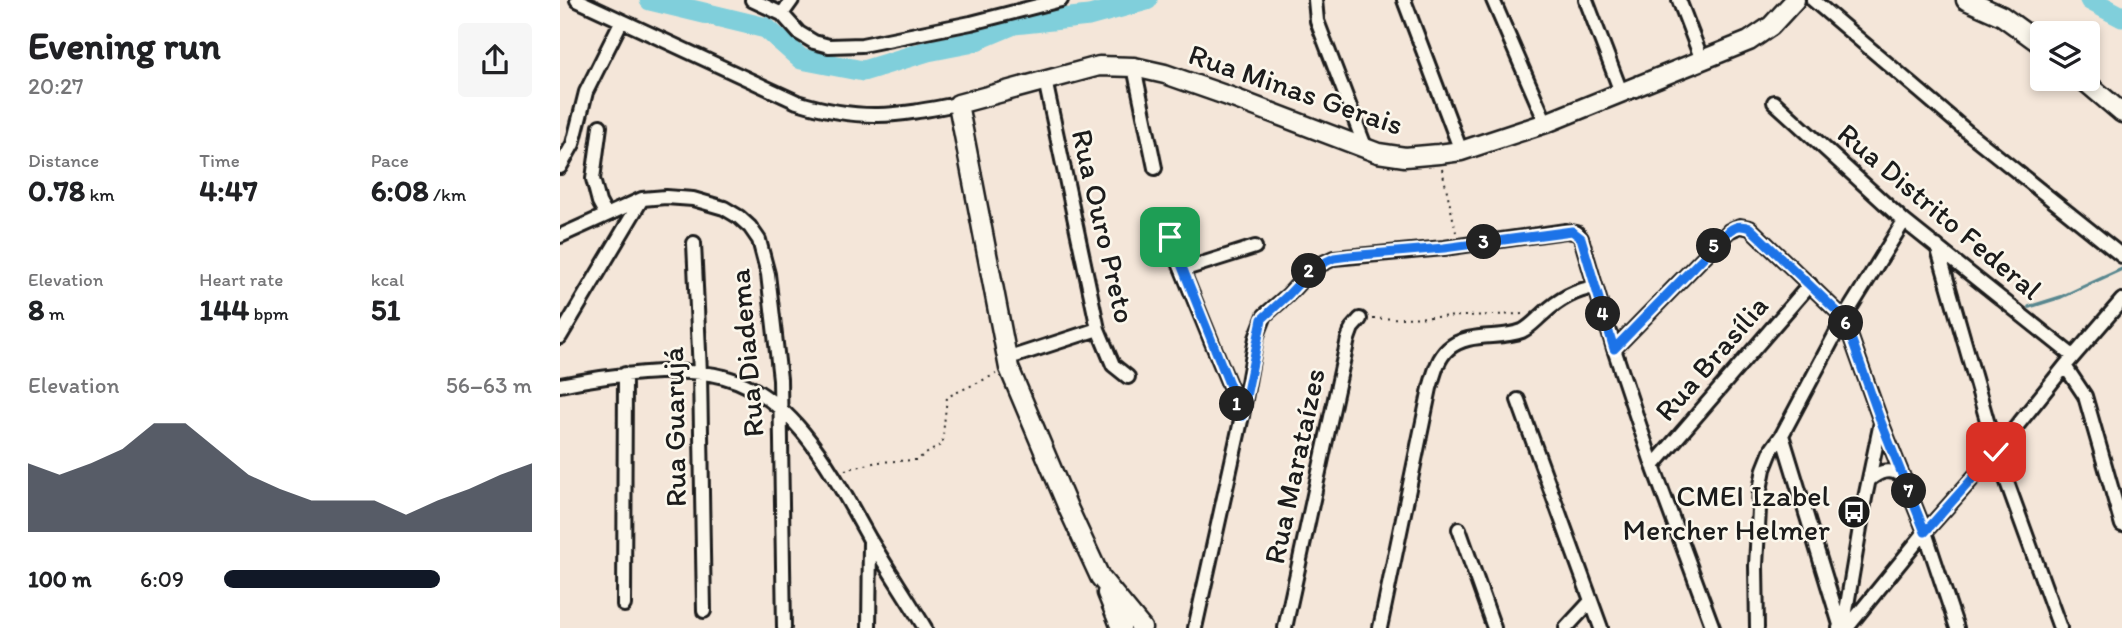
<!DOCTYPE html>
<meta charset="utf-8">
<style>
:root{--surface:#fff;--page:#f6f6f6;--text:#202124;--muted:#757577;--accent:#111827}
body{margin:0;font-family:Itim,sans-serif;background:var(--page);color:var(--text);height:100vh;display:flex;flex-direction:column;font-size:26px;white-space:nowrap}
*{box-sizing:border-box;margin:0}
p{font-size:23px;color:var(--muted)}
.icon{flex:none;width:38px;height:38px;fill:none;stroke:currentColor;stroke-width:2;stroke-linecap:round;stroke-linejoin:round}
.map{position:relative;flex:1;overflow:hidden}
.side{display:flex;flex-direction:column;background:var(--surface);width:560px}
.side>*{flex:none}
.tools{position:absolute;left:1470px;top:21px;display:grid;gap:14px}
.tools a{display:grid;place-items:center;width:70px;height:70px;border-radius:7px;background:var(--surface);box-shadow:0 4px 10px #0003;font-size:35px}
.pin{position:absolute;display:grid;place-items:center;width:60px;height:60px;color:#fff;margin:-30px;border-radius:14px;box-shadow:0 4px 10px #0006}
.km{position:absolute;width:35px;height:35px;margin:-18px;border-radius:50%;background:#222;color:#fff;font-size:19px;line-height:35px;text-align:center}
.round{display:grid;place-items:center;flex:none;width:74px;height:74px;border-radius:7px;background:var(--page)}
.headline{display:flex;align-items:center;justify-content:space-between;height:119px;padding:0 28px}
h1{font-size:38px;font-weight:800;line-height:52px}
.stats{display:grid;grid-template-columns:repeat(3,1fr);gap:10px;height:119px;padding:7px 28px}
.stats div{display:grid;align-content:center}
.stats b{font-size:30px;font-weight:800}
.stats small{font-size:19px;font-weight:400}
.stats p{font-size:19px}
.chart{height:196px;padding:14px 28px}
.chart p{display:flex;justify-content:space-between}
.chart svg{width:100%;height:126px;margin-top:7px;fill:var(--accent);opacity:.7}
ul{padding:0 28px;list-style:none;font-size:23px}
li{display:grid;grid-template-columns:112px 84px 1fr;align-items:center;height:52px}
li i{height:18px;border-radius:9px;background:var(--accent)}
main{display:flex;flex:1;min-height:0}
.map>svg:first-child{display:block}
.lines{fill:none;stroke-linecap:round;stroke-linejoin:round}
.stream{stroke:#58878f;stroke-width:3.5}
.river{stroke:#80cfdb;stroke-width:21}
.street-casing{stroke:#1c1c1c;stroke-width:18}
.secondary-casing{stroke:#1c1c1c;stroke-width:23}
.path{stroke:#1c1c1c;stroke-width:2;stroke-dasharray:2 5;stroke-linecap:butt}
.street{stroke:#fbf7ec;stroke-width:12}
.secondary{stroke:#fbf7ec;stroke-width:18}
.route-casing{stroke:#fff;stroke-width:14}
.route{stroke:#1a73e8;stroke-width:9}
.labels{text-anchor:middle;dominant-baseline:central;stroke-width:5;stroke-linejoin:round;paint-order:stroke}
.street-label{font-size:30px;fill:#1c1c1c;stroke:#fbf7ec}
.poi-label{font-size:30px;fill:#1c1c1c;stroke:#fbf7ec;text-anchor:end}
</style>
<main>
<section class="side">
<div class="headline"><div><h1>Evening run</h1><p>20:27</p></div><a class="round"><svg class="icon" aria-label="share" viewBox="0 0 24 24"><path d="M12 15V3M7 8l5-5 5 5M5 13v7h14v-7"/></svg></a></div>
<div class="stats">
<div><p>Distance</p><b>0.78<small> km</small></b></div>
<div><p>Time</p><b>4:47</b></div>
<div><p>Pace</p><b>6:08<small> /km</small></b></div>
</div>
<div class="stats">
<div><p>Elevation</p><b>8<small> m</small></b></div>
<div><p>Heart rate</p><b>144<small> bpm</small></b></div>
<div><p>kcal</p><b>51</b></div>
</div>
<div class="chart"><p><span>Elevation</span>56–63 m</p>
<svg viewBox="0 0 160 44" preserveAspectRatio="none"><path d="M0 44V20L10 24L20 20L30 15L40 6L50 6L60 15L70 24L80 29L90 33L100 33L110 33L120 38L130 33L140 29L150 24L160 20V44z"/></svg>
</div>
<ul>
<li><b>100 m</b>6:09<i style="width:70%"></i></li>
</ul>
</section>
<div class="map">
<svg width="1562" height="628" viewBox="0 0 1562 628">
<rect width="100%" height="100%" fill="#f4e6d9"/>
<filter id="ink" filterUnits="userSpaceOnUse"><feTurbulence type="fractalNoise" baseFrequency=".0143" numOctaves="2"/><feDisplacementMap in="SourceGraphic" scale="14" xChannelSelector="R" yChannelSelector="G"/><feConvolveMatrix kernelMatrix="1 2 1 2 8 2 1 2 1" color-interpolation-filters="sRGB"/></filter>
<g filter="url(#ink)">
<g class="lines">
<!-- stream -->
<path class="stream" d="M 1469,307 L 1501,297 L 1562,269"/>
<!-- river -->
<path class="river" d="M 90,0 L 206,28 L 241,59 L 303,71 L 368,51 L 409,43 L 454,24 L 529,16 L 587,0
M 1530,0 L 1562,17"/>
<defs>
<path id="street" d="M 17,0 L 237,102 C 302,122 334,116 398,104
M 192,0 L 222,14 L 239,33 L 254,42 L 269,46 L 302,45 L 411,23 L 501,0
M 755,0 L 757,21 L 806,149
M 844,0 L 901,151
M 933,0 L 986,123
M 1026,0 L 1061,92
M 1119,0 L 1142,60
M 1253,0 L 1410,134 L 1562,256
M 222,14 L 232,0
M 574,67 L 595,168
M 485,80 L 538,329 L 553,365 L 568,377
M 1214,102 L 1344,221 L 1513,356
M 40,126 L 33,179 L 39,202 L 46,215
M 0,167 L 13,144 L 26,92 L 61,22
M 0,236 L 82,199 L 106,197 L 133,199 L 164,208 L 179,217 L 190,227 L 199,240 L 208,274 L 220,379 L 224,628
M 609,238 L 682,416
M 134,243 L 140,373 L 144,611
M 1377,246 L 1436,452 L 1500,628
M 622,270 L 695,247
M 0,337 L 82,199
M 1054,349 L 1169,231 L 1180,226 L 1190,228 L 1284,318 L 1321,422 L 1365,532 L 1397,628
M 446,359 L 538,329
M 1505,366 L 1525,396 L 1562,525
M 0,385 C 45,376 120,365 164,377 C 236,396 275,478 309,538 C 327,568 347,598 365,628
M 958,400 L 1041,628
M 1222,435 L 1281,628
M 1093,466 L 1250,284
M 1309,480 C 1320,471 1329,468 1342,475
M 899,529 L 934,628
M 64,605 L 65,374
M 309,628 L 310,541
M 635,628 L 682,416 L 696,338 L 705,315 L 728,295 L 753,268 L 774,258 L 884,248 L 1006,231 L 1017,233 L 1021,238 L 1054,349 L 1093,466 L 1153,628
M 725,628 L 788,339 L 792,328 L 800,319
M 820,628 L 870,388 C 874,375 877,359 888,349 C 908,331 939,340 962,331 C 970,327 976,320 983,314 C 998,300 1015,290 1035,287
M 1006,628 L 1030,602
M 1197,628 L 1196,566 L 1200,490 L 1204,469 L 1212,449 L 1222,435 L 1284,318 L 1344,221
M 1279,628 L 1286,611 L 1305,498 L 1321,422
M 1287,628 L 1365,532 L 1436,452 L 1505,366 L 1562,300"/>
<path id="secondary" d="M 1406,0 L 1442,16 L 1482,45
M 1522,79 L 1562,113
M 547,593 L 561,628
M 582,628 L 540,577 L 509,510 L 449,368 L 398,104 L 539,66 L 574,67 L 605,74 L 668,96 L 818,153 L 845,157 L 879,154 L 901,151 L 986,123 L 1189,41 L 1211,26 L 1235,0"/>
</defs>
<!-- street casing -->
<use href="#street" class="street-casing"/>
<!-- secondary casing -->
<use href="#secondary" class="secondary-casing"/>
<!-- path -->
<path class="path" d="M 882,169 L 896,232
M 813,319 L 964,314
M 285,470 L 317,462 L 356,460 L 382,444 L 387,397 L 436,374"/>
<!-- street -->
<use href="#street" class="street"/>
<!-- secondary -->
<use href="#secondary" class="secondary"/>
</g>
</g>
<g class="lines" filter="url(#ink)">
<defs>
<path id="route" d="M 610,237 L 682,416 L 702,319 L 728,295 L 753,268 L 774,258 L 789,256 L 884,248 L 1012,231 L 1021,238 L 1054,349 L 1169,231 C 1176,225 1182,225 1190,228 L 1284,318 L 1321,422 L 1365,532 L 1436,452"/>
</defs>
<!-- route casing -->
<use href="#route" class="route-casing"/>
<!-- route -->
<use href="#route" class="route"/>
</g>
<!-- icons -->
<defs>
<symbol id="bus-disc" viewBox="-11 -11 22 22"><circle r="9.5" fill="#1c1c1c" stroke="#fbf7ec"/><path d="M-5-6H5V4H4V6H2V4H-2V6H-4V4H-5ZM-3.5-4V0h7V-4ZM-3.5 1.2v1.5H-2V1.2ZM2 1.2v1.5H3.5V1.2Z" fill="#fff"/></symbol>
</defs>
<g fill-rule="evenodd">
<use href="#bus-disc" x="1275" y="493" width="38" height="38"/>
</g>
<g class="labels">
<!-- street labels -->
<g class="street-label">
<text transform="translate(736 89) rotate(19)">Rua Minas Gerais</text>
<text transform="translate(1380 211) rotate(40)">Rua Distrito Federal</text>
<text transform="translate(544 226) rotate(77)">Rua Ouro Preto</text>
<text transform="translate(186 353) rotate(-95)">Rua Diadema</text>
<text transform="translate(1151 358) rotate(-49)">Rua Brasília</text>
<text transform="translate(114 427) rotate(-91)">Rua Guarujá</text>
<text transform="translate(734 466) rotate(-78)">Rua Marataízes</text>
</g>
<!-- poi labels -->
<g class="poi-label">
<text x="1270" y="495">CMEI Izabel<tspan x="1270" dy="34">Mercher Helmer</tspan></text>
</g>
</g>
</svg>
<div class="tools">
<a><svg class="icon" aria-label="layers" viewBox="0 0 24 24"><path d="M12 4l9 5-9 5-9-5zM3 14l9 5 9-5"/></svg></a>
</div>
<div class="pin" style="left:610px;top:237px;background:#1e9e55"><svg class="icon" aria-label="arrive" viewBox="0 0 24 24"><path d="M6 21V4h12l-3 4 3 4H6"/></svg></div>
<div class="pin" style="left:1436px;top:452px;background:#d93025"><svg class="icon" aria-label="check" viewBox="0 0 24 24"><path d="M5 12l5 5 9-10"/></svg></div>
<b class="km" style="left:677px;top:404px">1</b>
<b class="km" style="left:749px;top:271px">2</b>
<b class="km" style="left:924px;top:242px">3</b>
<b class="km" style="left:1043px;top:314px">4</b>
<b class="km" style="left:1154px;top:246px">5</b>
<b class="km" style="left:1286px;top:323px">6</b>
<b class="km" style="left:1349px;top:491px">7</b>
</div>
</main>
